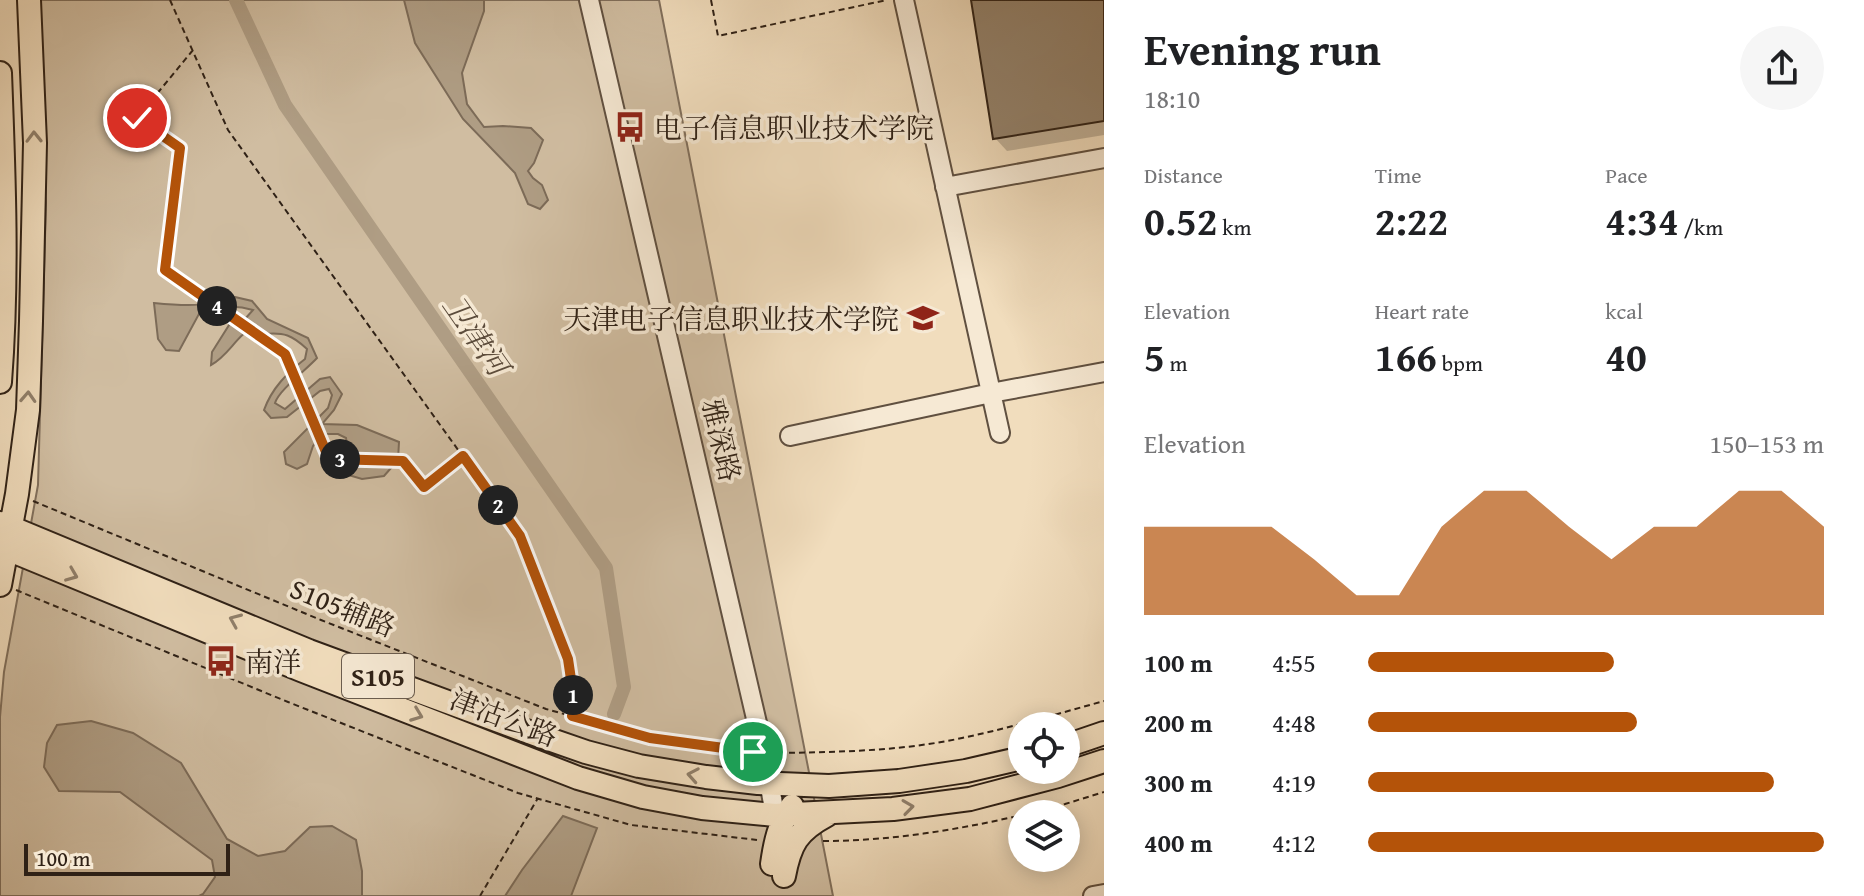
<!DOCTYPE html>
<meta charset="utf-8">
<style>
:root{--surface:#fff;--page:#f6f6f6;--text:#202124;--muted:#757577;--accent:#b45309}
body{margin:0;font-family:"Gentium Book Plus","Noto Serif SC",serif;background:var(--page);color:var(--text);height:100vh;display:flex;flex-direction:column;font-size:30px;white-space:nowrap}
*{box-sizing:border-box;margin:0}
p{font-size:26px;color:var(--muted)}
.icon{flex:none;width:44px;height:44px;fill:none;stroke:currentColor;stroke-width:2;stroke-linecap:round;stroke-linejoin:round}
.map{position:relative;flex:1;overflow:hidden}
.panel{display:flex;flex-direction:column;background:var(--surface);width:760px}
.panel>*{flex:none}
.buttons{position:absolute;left:1008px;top:712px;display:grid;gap:16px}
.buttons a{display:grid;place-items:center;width:72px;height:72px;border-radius:50%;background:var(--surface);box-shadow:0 4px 20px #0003;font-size:40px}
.scale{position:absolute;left:24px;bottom:20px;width:206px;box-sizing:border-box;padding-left:8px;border:4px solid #2f2116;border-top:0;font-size:22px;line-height:28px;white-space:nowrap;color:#2f2116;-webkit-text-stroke:6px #f6e9d4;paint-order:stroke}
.pin{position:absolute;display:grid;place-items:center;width:68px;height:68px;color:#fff;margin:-34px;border:4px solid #fff;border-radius:50%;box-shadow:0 2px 8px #0007}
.km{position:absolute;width:40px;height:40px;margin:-20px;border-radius:50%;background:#222;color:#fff;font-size:22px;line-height:40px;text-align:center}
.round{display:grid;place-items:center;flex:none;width:84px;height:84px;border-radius:42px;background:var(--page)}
.head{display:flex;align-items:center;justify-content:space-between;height:136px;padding:0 40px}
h1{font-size:44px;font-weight:600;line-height:60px}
.figures{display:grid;grid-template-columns:repeat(3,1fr);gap:12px;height:136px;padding:8px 40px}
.figures div{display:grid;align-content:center}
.figures b{font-size:40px;font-weight:600}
.figures small{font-size:22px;font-weight:400}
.figures p{font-size:22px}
.chart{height:224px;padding:16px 40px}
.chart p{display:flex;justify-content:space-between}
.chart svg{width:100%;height:144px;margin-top:8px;fill:var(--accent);opacity:.7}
ul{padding:0 40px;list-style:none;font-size:26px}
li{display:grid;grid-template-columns:128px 96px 1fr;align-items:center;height:60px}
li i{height:20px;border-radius:10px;background:var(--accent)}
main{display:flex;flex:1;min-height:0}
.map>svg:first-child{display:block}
.green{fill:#d0bda1;stroke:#806f5c;stroke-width:2}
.water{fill:#af9d84;stroke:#7c6b58;stroke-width:2}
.shadow{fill:#0003}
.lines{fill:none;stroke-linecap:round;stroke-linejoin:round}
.canal{stroke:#af9d84;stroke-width:14}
.building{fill:#94836d;stroke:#2f2116;stroke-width:2}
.minor-casing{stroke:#605040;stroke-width:22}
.major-casing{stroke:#2f2116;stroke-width:26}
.path{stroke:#2f2116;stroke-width:2;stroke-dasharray:6 4;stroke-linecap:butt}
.minor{stroke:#f6e9d4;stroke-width:18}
.major{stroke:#f1ddbd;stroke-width:22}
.oneway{stroke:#907f6a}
.route-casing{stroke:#fff;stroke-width:16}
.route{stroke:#b45309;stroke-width:10}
.labels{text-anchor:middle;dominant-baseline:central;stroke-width:7;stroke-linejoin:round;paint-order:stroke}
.shield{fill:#f6e9d4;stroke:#6b5d4f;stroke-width:2}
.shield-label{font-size:26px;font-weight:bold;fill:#2f2116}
.poi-label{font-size:28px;fill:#2f2116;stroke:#f6e9d4;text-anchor:start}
.street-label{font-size:28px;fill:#2f2116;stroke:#f6e9d4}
.water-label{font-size:30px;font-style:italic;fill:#5c4c3c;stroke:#f6e9d4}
</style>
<main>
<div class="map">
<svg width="1104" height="896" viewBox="0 0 1104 896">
<rect width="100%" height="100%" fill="#f1ddbd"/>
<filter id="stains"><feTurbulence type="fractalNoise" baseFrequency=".0025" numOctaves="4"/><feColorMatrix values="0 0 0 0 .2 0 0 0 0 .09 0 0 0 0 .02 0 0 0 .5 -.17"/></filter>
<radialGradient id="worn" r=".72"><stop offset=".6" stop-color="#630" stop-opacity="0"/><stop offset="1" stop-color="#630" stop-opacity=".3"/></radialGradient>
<!-- green -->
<path class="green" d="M 34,0 L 659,0 L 833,896 L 0,896 L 0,717 L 4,672 L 38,485 L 46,203 Z"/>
<!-- water -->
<path class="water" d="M 404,0 L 484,0 L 484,11 L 462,73 L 467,104 L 484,127 L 503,126 L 531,128 L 543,140 L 534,163 L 528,171 L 533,178 L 542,185 L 548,200 L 540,209 L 528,204 L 515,173 L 463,119 L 415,43 Z
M 235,297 L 252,301 L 267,319 L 308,338 L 317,358 C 306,370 279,390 275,403 L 285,409 L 320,379 L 330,377 L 342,394 L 334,410 L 322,424 L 357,425 L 399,442 L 398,460 L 384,476 L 362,479 L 345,474 L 347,446 L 346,438 L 338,434 L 323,434 L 313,446 L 307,464 L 297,469 L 286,464 L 284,452 L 328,408 L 332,395 L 329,389 L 320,391 L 287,417 L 271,418 L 264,410 C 272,388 287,373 305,359 L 307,349 C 292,335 284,332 264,334 L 257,326 C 237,333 230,355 211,365 L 212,352 L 231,322 L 245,319 L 253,310 C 233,304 220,307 200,312 L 179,351 L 166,350 L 158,339 L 154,303 C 185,306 205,307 235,297 Z
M 91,721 L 133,733 L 181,763 L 227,839 L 258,856 L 285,851 L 310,827 L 332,826 L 356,840 L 362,871 L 362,896 L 199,896 L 203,894 L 215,877 L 212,860 L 120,792 L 59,791 L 44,767 L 47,743 L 57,725 Z
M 563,816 L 597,828 L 571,896 L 505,896 L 522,870 Z"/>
<!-- shadow -->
<path class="shadow" d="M 973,0 L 1104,0 L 1104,135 L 1007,151 L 995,138 Z"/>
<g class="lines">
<!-- canal -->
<path class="canal" d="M 236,0 L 285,105 L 606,568 L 624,687 L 614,714"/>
</g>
<!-- building -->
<path class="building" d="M 971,0 L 1104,0 L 1104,121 L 993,139 Z"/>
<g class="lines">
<defs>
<path id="minor" d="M 589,0 L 764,753 L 775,815
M 904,0 L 1000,433
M 945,187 L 1104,158
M 790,436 L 991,393 L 1104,372
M 1093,896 L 1104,894"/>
<path id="major" d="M 0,73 C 4,176 8,280 0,382
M 0,523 L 309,651 L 537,735 L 586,752 L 639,766 L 706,777 L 758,783 L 829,786 L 899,781 L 966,771 L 1022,758
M 0,546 L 301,670 L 578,778 L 643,797 L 702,808 L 775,815 L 893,809 L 970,799 L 1058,776 L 1104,761
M 0,585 L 17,494 L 28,410 L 31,321 L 35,143 L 29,0
M 1066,746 L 1104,733
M 772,864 C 775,843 779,823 792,806
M 784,876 C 790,844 797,831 827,815"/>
</defs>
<!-- minor casing -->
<use href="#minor" class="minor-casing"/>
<!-- major casing -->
<use href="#major" class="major-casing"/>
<!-- path -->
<path class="path" d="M 170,0 L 228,130 L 520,536 L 568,659 L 575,706 L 572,714
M 711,0 L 718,36 L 887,0
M 193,50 L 137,118 L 180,148 L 165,270 L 285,354 L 329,459 L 403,461 L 424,487 L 461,457
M 33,501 L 321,620 L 546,709 L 650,738 L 745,751
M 16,590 L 288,702 L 518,793 L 631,825 L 757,840
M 779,753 C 840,752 902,751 962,738 C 1010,728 1057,714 1104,701
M 1025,814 L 1065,804 L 1104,792
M 823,841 C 890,841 957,830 1022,815
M 480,896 L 538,798"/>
<!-- minor -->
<use href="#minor" class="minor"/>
<!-- major -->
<use href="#major" class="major"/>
</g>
<!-- one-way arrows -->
<defs><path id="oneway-chevron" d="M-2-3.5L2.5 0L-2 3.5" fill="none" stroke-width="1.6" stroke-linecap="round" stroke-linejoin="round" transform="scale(2)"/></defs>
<g class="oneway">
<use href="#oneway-chevron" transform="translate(34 137) rotate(-91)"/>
<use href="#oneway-chevron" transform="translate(28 397) rotate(-87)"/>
<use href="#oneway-chevron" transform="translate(72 575) rotate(22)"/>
<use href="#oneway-chevron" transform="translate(235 620) rotate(-157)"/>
<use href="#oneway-chevron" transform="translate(417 715) rotate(21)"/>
<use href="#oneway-chevron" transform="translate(693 775) rotate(-170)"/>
<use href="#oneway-chevron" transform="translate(908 807) rotate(-8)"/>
</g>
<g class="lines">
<defs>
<path id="route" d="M 137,118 L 180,148 L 165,270 L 285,354 L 329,459 L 403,461 L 424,487 L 463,456 L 520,536 L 568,659 L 575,706 L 572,716 L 650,738 L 753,752"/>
</defs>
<!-- route casing -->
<use href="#route" class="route-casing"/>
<!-- route -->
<use href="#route" class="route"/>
</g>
<!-- icons -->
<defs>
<symbol id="bus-bare" viewBox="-9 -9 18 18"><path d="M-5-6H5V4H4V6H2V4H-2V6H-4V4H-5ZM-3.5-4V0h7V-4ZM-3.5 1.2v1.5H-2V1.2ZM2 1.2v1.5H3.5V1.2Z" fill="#8f2418" stroke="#f6e9d4" stroke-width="2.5" paint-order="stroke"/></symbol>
<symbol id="university-bare" viewBox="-9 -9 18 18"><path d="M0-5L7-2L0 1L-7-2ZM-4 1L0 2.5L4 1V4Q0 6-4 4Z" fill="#8f2418" stroke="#f6e9d4" stroke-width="2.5" paint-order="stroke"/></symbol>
</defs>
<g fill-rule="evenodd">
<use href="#bus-bare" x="608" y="105" width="44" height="44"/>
<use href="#university-bare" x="901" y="296" width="44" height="44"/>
<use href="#bus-bare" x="199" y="639" width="44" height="44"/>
</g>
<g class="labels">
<!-- shield labels -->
<rect class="shield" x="342" y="654" width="72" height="44" rx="6"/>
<g class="shield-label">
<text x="378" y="676">S105</text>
</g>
<!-- poi labels -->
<g class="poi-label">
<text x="654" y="127">电子信息职业技术学院</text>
<text x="899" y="318" text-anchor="end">天津电子信息职业技术学院</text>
<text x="245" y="661">南洋</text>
</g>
<!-- street labels -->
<g class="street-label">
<text transform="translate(722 440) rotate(77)">雅深路</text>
<text transform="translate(343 607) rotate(22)">S105辅路</text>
<text transform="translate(504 717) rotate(21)">津沽公路</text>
</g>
<!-- water labels -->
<g class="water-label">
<text transform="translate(476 335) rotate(55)">卫津河</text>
</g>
</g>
<rect width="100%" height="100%" filter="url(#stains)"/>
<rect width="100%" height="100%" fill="url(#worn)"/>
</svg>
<div class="buttons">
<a><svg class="icon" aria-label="locate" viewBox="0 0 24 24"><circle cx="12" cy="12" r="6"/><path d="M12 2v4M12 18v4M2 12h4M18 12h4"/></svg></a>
<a><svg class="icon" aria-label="layers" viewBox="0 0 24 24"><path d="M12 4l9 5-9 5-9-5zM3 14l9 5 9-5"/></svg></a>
</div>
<div class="scale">100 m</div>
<div class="pin" style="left:753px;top:752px;background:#1e9e55"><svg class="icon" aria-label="arrive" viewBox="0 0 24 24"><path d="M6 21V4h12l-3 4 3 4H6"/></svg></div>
<div class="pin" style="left:137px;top:118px;background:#d93025"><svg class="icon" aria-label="check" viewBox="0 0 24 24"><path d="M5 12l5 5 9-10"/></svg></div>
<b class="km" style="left:573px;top:695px">1</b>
<b class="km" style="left:498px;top:505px">2</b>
<b class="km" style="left:340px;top:459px">3</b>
<b class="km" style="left:217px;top:306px">4</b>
</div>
<section class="panel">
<div class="head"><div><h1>Evening run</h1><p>18:10</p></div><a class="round"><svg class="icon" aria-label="share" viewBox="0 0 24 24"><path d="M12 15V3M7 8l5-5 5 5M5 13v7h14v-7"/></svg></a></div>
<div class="figures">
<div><p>Distance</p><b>0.52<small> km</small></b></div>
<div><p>Time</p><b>2:22</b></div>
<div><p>Pace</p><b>4:34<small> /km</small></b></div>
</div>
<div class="figures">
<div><p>Elevation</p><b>5<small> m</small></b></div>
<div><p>Heart rate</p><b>166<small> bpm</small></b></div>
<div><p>kcal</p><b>40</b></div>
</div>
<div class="chart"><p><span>Elevation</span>150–153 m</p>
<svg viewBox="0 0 160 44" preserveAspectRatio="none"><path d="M0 44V17L10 17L20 17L30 17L40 27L50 38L60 38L70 17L80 6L90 6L100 17L110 27L120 17L130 17L140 6L150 6L160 17V44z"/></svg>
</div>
<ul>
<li><b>100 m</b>4:55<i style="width:54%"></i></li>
<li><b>200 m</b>4:48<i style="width:59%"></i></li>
<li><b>300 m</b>4:19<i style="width:89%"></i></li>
<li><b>400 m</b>4:12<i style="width:100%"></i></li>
</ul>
</section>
</main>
